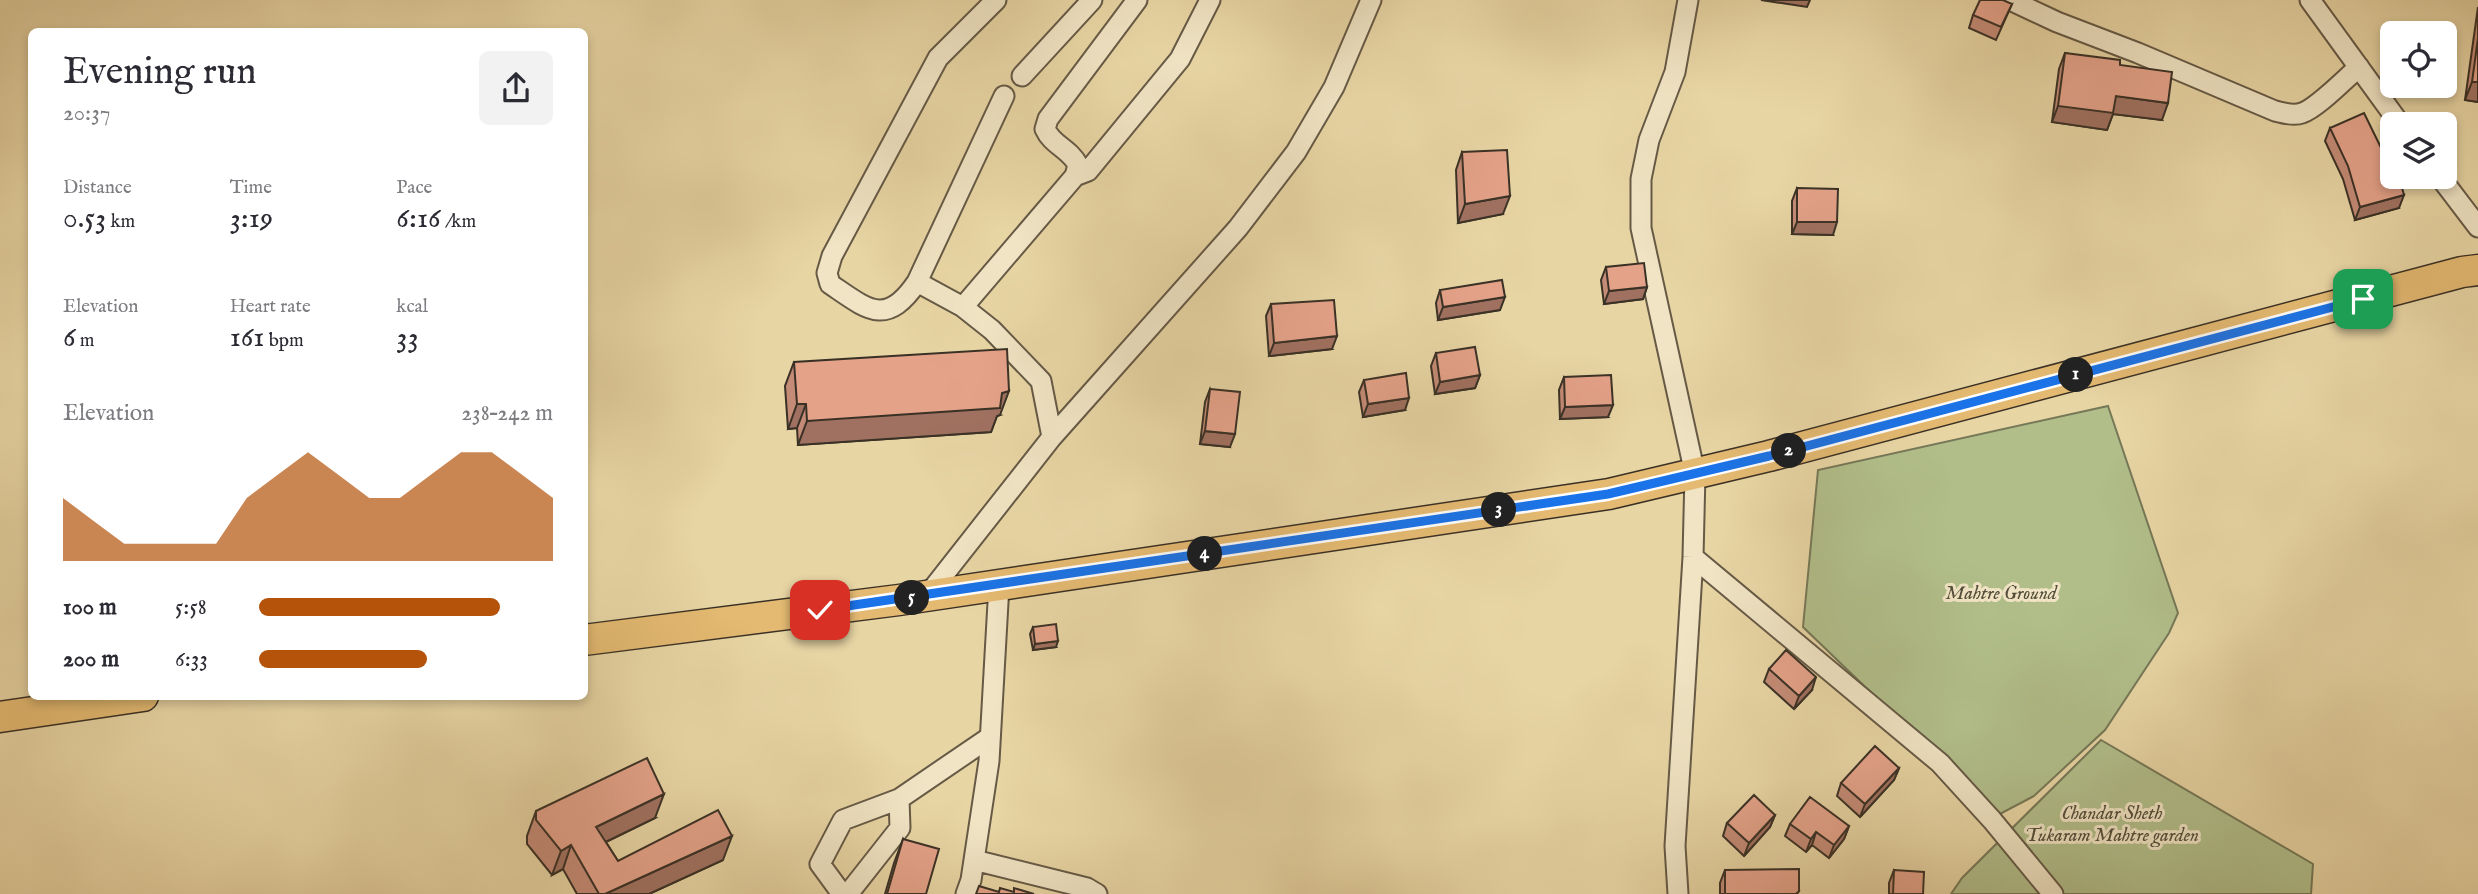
<!DOCTYPE html>
<meta charset="utf-8">
<style>
:root{--surface:#fff;--page:#f2f2f3;--text:#2b2b33;--muted:#7c7c81;--accent:#b45309}
body{margin:0;font-family:"IM FELL English",serif;background:var(--page);color:var(--text);height:100vh;display:flex;flex-direction:column;font-size:26px;white-space:nowrap}
*{box-sizing:border-box;margin:0}
p{font-size:23px;color:var(--muted)}
.icon{flex:none;width:38px;height:38px;fill:none;stroke:currentColor;stroke-width:2;stroke-linecap:round;stroke-linejoin:round}
.map{position:relative;flex:1;overflow:hidden}
.sheet{position:absolute;left:28px;top:28px;width:560px;height:672px;display:flex;flex-direction:column;background:var(--surface);border-radius:10px;box-shadow:0 4px 10px #0003}
.sheet>*{flex:none}
.fabs{position:absolute;left:2380px;top:21px;display:grid;gap:14px}
.fabs a{display:grid;place-items:center;width:77px;height:77px;border-radius:10px;background:var(--surface);box-shadow:0 4px 10px #0003;font-size:35px}
.pin{position:absolute;display:grid;place-items:center;width:60px;height:60px;color:#fff;margin:-30px;border-radius:14px;box-shadow:0 4px 10px #0006}
.km{position:absolute;width:35px;height:35px;margin:-18px;border-radius:50%;background:#222;color:#fff;font-size:19px;line-height:35px;text-align:center}
.round{display:grid;place-items:center;flex:none;width:74px;height:74px;border-radius:10px;background:var(--page)}
.head{display:flex;align-items:center;justify-content:space-between;height:119px;padding:0 35px}
h1{font-size:38px;font-weight:600;line-height:52px}
.metrics{display:grid;grid-template-columns:repeat(3,1fr);gap:10px;height:119px;padding:7px 35px}
.metrics div{display:grid;align-content:center}
.metrics b{font-size:30px;font-weight:600}
.metrics small{font-size:19px;font-weight:400}
.metrics p{font-size:19px}
.chart{height:196px;padding:14px 35px}
.chart p{display:flex;justify-content:space-between}
.chart svg{width:100%;height:126px;margin-top:7px;fill:var(--accent);opacity:.7}
ul{padding:0 35px;list-style:none;font-size:23px}
li{display:grid;grid-template-columns:112px 84px 1fr;align-items:center;height:52px}
li i{height:18px;border-radius:9px;background:var(--accent)}
.map>svg:first-child{display:block}
.green{fill:#b1be8a;stroke:#767858;stroke-width:2}
.lines{fill:none;stroke-linecap:round;stroke-linejoin:round}
.minor-casing{stroke:#665a46;stroke-width:23}
.primary-casing{stroke:#3a3126;stroke-width:33}
.minor{stroke:#f0e4c4;stroke-width:19}
.primary{stroke:#e4ba72;stroke-width:30}
.wall{fill:#c48b76;stroke:#3a3126;stroke-width:2}
.shaded-wall{fill:#a07160;stroke:#3a3126;stroke-width:2}
.building{fill:#e4a289;stroke:#3a3126;stroke-width:2}
.route-casing{stroke:#fff;stroke-width:14}
.route{stroke:#1a73e8;stroke-width:9}
.labels{text-anchor:middle;dominant-baseline:central;stroke-width:6;stroke-linejoin:round;paint-order:stroke}
.park-label{font-size:19px;font-style:italic;fill:#524d3a;stroke:#f0e4c4}
</style>
<div class="map">
<svg width="2478" height="894" viewBox="0 0 2478 894">
<rect width="100%" height="100%" fill="#e8d5a4"/>
<filter id="stains"><feTurbulence type="fractalNoise" baseFrequency=".00286" numOctaves="4"/><feColorMatrix values="0 0 0 0 .2 0 0 0 0 .09 0 0 0 0 .02 0 0 0 .5 -.17"/></filter>
<radialGradient id="worn" r=".72"><stop offset=".6" stop-color="#630" stop-opacity="0"/><stop offset="1" stop-color="#630" stop-opacity=".3"/></radialGradient>
<!-- green -->
<path class="green" d="M 2108,406 L 2178,613 L 2169,633 L 2105,730 L 2034,796 L 1998,815 L 1803,627 L 1818,470 Z
M 2101,740 L 2313,864 L 2311,894 L 1951,894 L 1962,878 Z"/>
<g class="lines">
<defs>
<path id="minor" d="M 996,0 L 938,58 L 832,256 L 827,273 L 830,284 C 867,309 886,328 917,282 L 963,307 L 992,330 L 1041,381 L 1052,437
M 2010,0 L 2057,22 L 2138,53 L 2275,111 C 2283,113 2294,116 2302,113 C 2317,108 2345,79 2359,67
M 2310,0 L 2400,124
M 1022,76 L 1092,0
M 1075,176 L 1088,171 L 1180,59 L 1210,0
M 2440,177 L 2478,227
M 917,282 L 1004,96
M 963,307 L 1075,176 L 1078,165 C 1070,149 1052,145 1045,129 L 1048,119 L 1137,0
M 1693,557 L 1940,763 L 1992,820 L 2053,894
M 927,596 L 1052,437 L 1238,228 L 1296,152 L 1334,87 L 1371,0
M 974,860 L 1087,888 L 1097,894
M 842,894 L 820,864 L 843,820 L 899,799 L 990,737
M 848,894 L 900,828 L 899,799
M 966,894 L 971,880 L 989,761 L 999,585
M 1678,894 L 1675,846 L 1693,557 L 1695,474 L 1641,228 L 1641,179 L 1649,140 L 1675,72 L 1688,0"/>
<path id="primary" d="M 584,640 L 899,600 L 1609,494 L 1769,456 L 2462,272 L 2478,270
M 0,717 L 143,696"/>
</defs>
<!-- minor casing -->
<use href="#minor" class="minor-casing"/>
<!-- primary casing -->
<use href="#primary" class="primary-casing"/>
<!-- minor -->
<use href="#minor" class="minor"/>
<!-- primary -->
<use href="#primary" class="primary"/>
</g>
<!-- wall -->
<path class="wall" d="M 2012,4 L 1996,40 L 1969,28 L 1973,15 Z
M 2478,7 L 2478,102 L 2465,100 Z
M 2065,53 L 2120,65 L 2162,120 L 2113,114 L 2107,130 L 2052,122 L 2059,69 Z
M 2330,128 L 2399,208 L 2355,220 L 2343,179 L 2325,141 Z
M 1462,152 L 1503,214 L 1458,223 L 1456,170 Z
M 1797,188 L 1833,235 L 1792,234 L 1792,201 Z
M 1606,267 L 1647,287 L 1643,299 L 1604,304 L 1601,280 Z
M 1440,290 L 1500,310 L 1438,320 L 1436,303 Z
M 1271,304 L 1332,349 L 1269,356 L 1266,316 Z
M 1436,353 L 1480,375 L 1475,388 L 1435,394 L 1431,366 Z
M 794,362 L 1000,415 L 997,416 L 991,432 L 798,445 L 797,428 L 788,429 L 785,386 Z
M 1564,377 L 1608,417 L 1560,419 L 1559,390 Z
M 1364,380 L 1405,410 L 1363,417 L 1359,392 Z
M 1210,389 L 1230,447 L 1200,444 L 1205,402 Z
M 1033,627 L 1056,647 L 1033,650 L 1030,634 Z
M 1769,669 L 1812,690 L 1794,709 L 1764,682 Z
M 1899,768 L 1894,780 L 1860,817 L 1837,796 L 1841,783 Z
M 536,811 L 655,818 L 606,842 L 618,861 L 723,860 L 649,894 L 577,894 L 563,869 L 552,875 L 527,844 L 527,836 Z
M 1775,815 L 1770,827 L 1744,856 L 1723,836 L 1727,823 Z
M 1790,824 L 1849,826 L 1844,839 L 1829,858 L 1812,845 L 1806,852 L 1785,836 Z
M 903,839 L 926,894 L 885,894 L 894,863 Z
M 1725,870 L 1799,891 L 1797,894 L 1720,894 L 1720,883 Z
M 1894,870 L 1923,894 L 1889,894 L 1889,883 Z"/>
<!-- shaded-wall -->
<path class="shaded-wall" d="M 1761,0 L 1810,0 L 1807,7 Z
M 2472,82 L 2478,82 L 2478,102 L 2465,100 Z
M 2116,96 L 2168,103 L 2162,120 L 2113,114 L 2107,130 L 2052,122 L 2058,106 Z
M 2404,195 L 2399,208 L 2355,220 L 2360,207 Z
M 1510,196 L 1503,214 L 1458,223 L 1465,204 Z
M 1797,222 L 1837,222 L 1833,235 L 1792,234 Z
M 1647,287 L 1643,299 L 1604,304 L 1609,291 Z
M 1505,297 L 1500,310 L 1438,320 L 1443,307 Z
M 1337,336 L 1332,349 L 1269,356 L 1274,343 Z
M 1480,375 L 1475,388 L 1435,394 L 1440,382 Z
M 1009,391 L 1000,415 L 997,416 L 991,432 L 798,445 L 807,421 L 1002,393 Z
M 1409,398 L 1405,410 L 1363,417 L 1368,404 Z
M 797,404 L 806,404 L 797,428 L 788,429 Z
M 1613,405 L 1608,417 L 1560,419 L 1565,407 Z
M 1205,431 L 1235,434 L 1230,447 L 1200,444 Z
M 1058,641 L 1056,647 L 1033,650 L 1035,644 Z
M 1816,677 L 1812,690 L 1794,709 L 1799,696 Z
M 1899,768 L 1894,780 L 1860,817 L 1865,804 Z
M 664,794 L 655,818 L 587,851 L 596,827 Z
M 1775,815 L 1770,827 L 1744,856 L 1749,843 Z
M 1849,826 L 1844,839 L 1829,858 L 1834,845 Z
M 1816,832 L 1812,845 L 1806,852 L 1811,839 Z
M 732,836 L 723,860 L 649,894 L 605,894 Z
M 571,845 L 563,869 L 552,875 L 561,851 Z"/>
<!-- building -->
<path class="building" d="M 1980,0 L 2003,0 L 2012,4 L 2001,27 L 1973,15 Z
M 2478,38 L 2478,82 L 2472,82 Z
M 2065,53 L 2120,60 L 2120,65 L 2172,72 L 2168,103 L 2116,96 L 2113,113 L 2058,106 Z
M 2364,113 L 2389,164 L 2392,163 L 2392,177 L 2399,177 L 2404,195 L 2360,207 L 2348,166 L 2330,128 Z
M 1507,150 L 1510,196 L 1465,204 L 1462,152 Z
M 1797,188 L 1838,189 L 1837,222 L 1797,222 Z
M 1644,263 L 1647,287 L 1609,291 L 1606,267 Z
M 1502,280 L 1505,297 L 1443,307 L 1440,290 Z
M 1334,300 L 1337,336 L 1274,343 L 1271,304 Z
M 1475,347 L 1480,375 L 1440,382 L 1436,353 Z
M 1007,349 L 1009,391 L 1002,393 L 1000,408 L 807,421 L 806,404 L 797,404 L 794,362 Z
M 1406,373 L 1409,398 L 1368,404 L 1364,380 Z
M 1611,375 L 1613,405 L 1565,407 L 1564,377 Z
M 1210,389 L 1240,392 L 1235,434 L 1205,431 Z
M 1056,624 L 1058,641 L 1035,644 L 1033,627 Z
M 1786,650 L 1816,677 L 1799,696 L 1769,669 Z
M 1875,746 L 1899,768 L 1865,804 L 1841,783 Z
M 647,758 L 664,794 L 596,827 L 618,861 L 718,810 L 732,836 L 605,894 L 599,894 L 571,845 L 561,851 L 536,820 L 536,811 Z
M 1754,795 L 1775,815 L 1749,843 L 1727,823 Z
M 1810,797 L 1849,826 L 1834,845 L 1816,832 L 1811,839 L 1790,824 Z
M 903,839 L 939,849 L 926,894 L 887,894 Z
M 1799,869 L 1799,891 L 1796,894 L 1725,894 L 1725,870 Z
M 1894,870 L 1924,872 L 1923,894 L 1893,894 Z
M 979,886 L 999,892 L 1000,888 L 1014,892 L 1014,888 L 1034,894 L 976,894 Z"/>
<g class="lines">
<defs>
<path id="route" d="M 820,610 L 1608,494 L 1769,456 L 2363,299"/>
</defs>
<!-- route casing -->
<use href="#route" class="route-casing"/>
<!-- route -->
<use href="#route" class="route"/>
</g>
<g class="labels">
<!-- park labels -->
<g class="park-label">
<text x="2001" y="594">Mahtre Ground</text>
<text x="2112" y="814">Chandar Sheth<tspan x="2112" dy="22">Tukaram Mahtre garden</tspan></text>
</g>
</g>
<rect width="100%" height="100%" filter="url(#stains)"/>
<rect width="100%" height="100%" fill="url(#worn)"/>
</svg>
<div class="fabs">
<a><svg class="icon" aria-label="locate" viewBox="0 0 24 24"><circle cx="12" cy="12" r="6"/><path d="M12 2v4M12 18v4M2 12h4M18 12h4"/></svg></a>
<a><svg class="icon" aria-label="layers" viewBox="0 0 24 24"><path d="M12 4l9 5-9 5-9-5zM3 14l9 5 9-5"/></svg></a>
</div>
<div class="pin" style="left:2363px;top:299px;background:#1e9e55"><svg class="icon" aria-label="arrive" viewBox="0 0 24 24"><path d="M6 21V4h12l-3 4 3 4H6"/></svg></div>
<div class="pin" style="left:820px;top:610px;background:#d93025"><svg class="icon" aria-label="check" viewBox="0 0 24 24"><path d="M5 12l5 5 9-10"/></svg></div>
<b class="km" style="left:2076px;top:375px">1</b>
<b class="km" style="left:1789px;top:451px">2</b>
<b class="km" style="left:1499px;top:510px">3</b>
<b class="km" style="left:1205px;top:554px">4</b>
<b class="km" style="left:912px;top:598px">5</b>
<section class="sheet">
<div class="head"><div><h1>Evening run</h1><p>20:37</p></div><a class="round"><svg class="icon" aria-label="share" viewBox="0 0 24 24"><path d="M12 15V3M7 8l5-5 5 5M5 13v7h14v-7"/></svg></a></div>
<div class="metrics">
<div><p>Distance</p><b>0.53<small> km</small></b></div>
<div><p>Time</p><b>3:19</b></div>
<div><p>Pace</p><b>6:16<small> /km</small></b></div>
</div>
<div class="metrics">
<div><p>Elevation</p><b>6<small> m</small></b></div>
<div><p>Heart rate</p><b>161<small> bpm</small></b></div>
<div><p>kcal</p><b>33</b></div>
</div>
<div class="chart"><p><span>Elevation</span>238–242 m</p>
<svg viewBox="0 0 160 44" preserveAspectRatio="none"><path d="M0 44V22L10 30L20 38L30 38L40 38L50 38L60 22L70 14L80 6L90 14L100 22L110 22L120 14L130 6L140 6L150 14L160 22V44z"/></svg>
</div>
<ul>
<li><b>100 m</b>5:58<i style="width:82%"></i></li>
<li><b>200 m</b>6:33<i style="width:57%"></i></li>
</ul>
</section>
</div>
